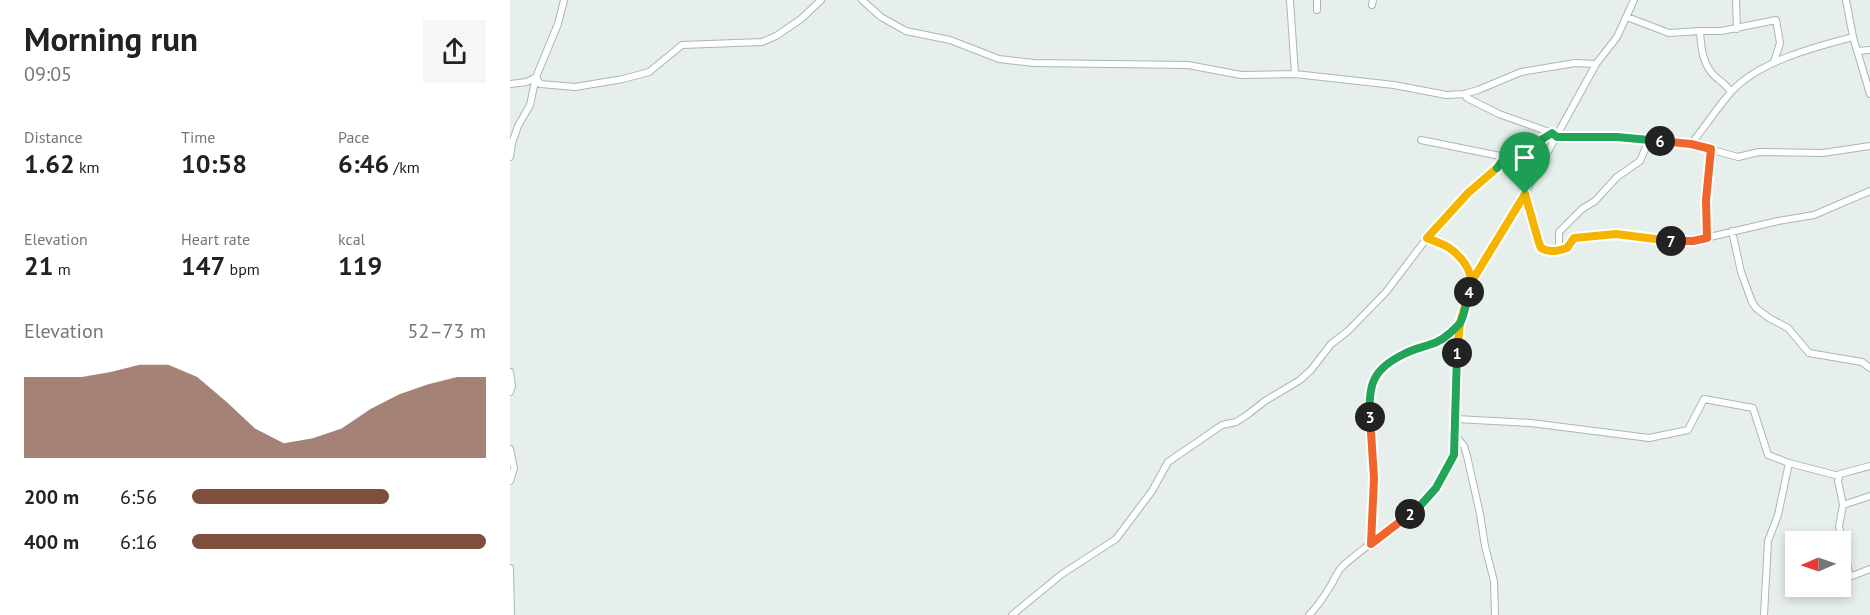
<!DOCTYPE html>
<meta charset="utf-8">
<style>
:root{--surface:#fff;--page:#f6f6f6;--text:#222;--muted:#767676;--accent:#804e3d}
body{margin:0;font-family:"PT Sans",sans-serif;background:var(--page);color:var(--text);height:100vh;display:flex;flex-direction:column;font-size:22px;white-space:nowrap}
*{box-sizing:border-box;margin:0}
p{font-size:20px;color:var(--muted)}
.icon{flex:none;width:33px;height:33px;fill:none;stroke:currentColor;stroke-width:2;stroke-linecap:round;stroke-linejoin:round}
.map{position:relative;flex:1;overflow:hidden}
.drawer{display:flex;flex-direction:column;background:var(--surface);width:510px}
.drawer>*{flex:none}
.needle{width:39px;rotate:268deg}
.fabs{position:absolute;left:1275px;top:531px;display:grid;gap:12px}
.fabs a{display:grid;place-items:center;width:66px;height:66px;border-radius:0px;background:var(--surface);box-shadow:0 3px 9px #0003;font-size:30px}
.pin{position:absolute;display:grid;place-items:center;width:51px;height:51px;color:#fff;margin:-62px -26px;border-radius:50% 50% 50% 0;rotate:-45deg;box-shadow:0 0 6px #0007}
.pin .icon{rotate:45deg}
.km{position:absolute;width:30px;height:30px;margin:-15px;border-radius:50%;background:#222;color:#fff;font-size:16px;line-height:30px;text-align:center}
.round{display:grid;place-items:center;flex:none;width:63px;height:63px;border-radius:0px;background:var(--page)}
.overview{display:flex;align-items:center;justify-content:space-between;height:102px;padding:0 24px}
h1{font-size:33px;font-weight:600;line-height:45px}
.metrics{display:grid;grid-template-columns:repeat(3,1fr);gap:9px;height:102px;padding:6px 24px}
.metrics div{display:grid;align-content:center}
.metrics b{font-size:26px;font-weight:600}
.metrics small{font-size:16px;font-weight:400}
.metrics p{font-size:16px}
.chart{height:168px;padding:12px 24px}
.chart p{display:flex;justify-content:space-between}
.chart svg{width:100%;height:108px;margin-top:6px;fill:var(--accent);opacity:.7}
ul{padding:0 24px;list-style:none;font-size:20px}
li{display:grid;grid-template-columns:96px 72px 1fr;align-items:center;height:45px}
li i{height:15px;border-radius:8px;background:var(--accent)}
main{display:flex;flex:1;min-height:0}
.map>svg:first-child{display:block}
.lines{fill:none;stroke-linecap:round;stroke-linejoin:round}
.minor-casing{stroke:#a8b8b2;stroke-width:8}
.minor{stroke:#fff;stroke-width:6}
.split-1-casing{stroke:#fff;stroke-width:12}
.split-2-casing{stroke:#fff;stroke-width:12}
.split-3-casing{stroke:#fff;stroke-width:12}
.split-4-casing{stroke:#fff;stroke-width:12}
.split-5-casing{stroke:#fff;stroke-width:12}
.split-6-casing{stroke:#fff;stroke-width:12}
.split-7-casing{stroke:#fff;stroke-width:12}
.split-8-casing{stroke:#fff;stroke-width:12}
.split-1{stroke:#f5b400;stroke-width:8}
.split-2{stroke:#22a559;stroke-width:8}
.split-3{stroke:#f0652b;stroke-width:8}
.split-4{stroke:#22a559;stroke-width:8}
.split-5{stroke:#f5b400;stroke-width:8}
.split-6{stroke:#22a559;stroke-width:8}
.split-7{stroke:#f0652b;stroke-width:8}
.split-8{stroke:#f5b400;stroke-width:8}
</style>
<main>
<section class="drawer">
<div class="overview"><div><h1>Morning run</h1><p>09:05</p></div><a class="round"><svg class="icon" aria-label="share" viewBox="0 0 24 24"><path d="M12 15V3M7 8l5-5 5 5M5 13v7h14v-7"/></svg></a></div>
<div class="metrics">
<div><p>Distance</p><b>1.62<small> km</small></b></div>
<div><p>Time</p><b>10:58</b></div>
<div><p>Pace</p><b>6:46<small> /km</small></b></div>
</div>
<div class="metrics">
<div><p>Elevation</p><b>21<small> m</small></b></div>
<div><p>Heart rate</p><b>147<small> bpm</small></b></div>
<div><p>kcal</p><b>119</b></div>
</div>
<div class="chart"><p><span>Elevation</span>52–73 m</p>
<svg viewBox="0 0 160 44" preserveAspectRatio="none"><path d="M0 44V11L10 11L20 11L30 9L40 6L50 6L60 11L70 21L80 32L90 38L100 36L110 32L120 24L130 18L140 14L150 11L160 11V44z"/></svg>
</div>
<ul>
<li><b>200 m</b>6:56<i style="width:67%"></i></li>
<li><b>400 m</b>6:16<i style="width:100%"></i></li>
</ul>
</section>
<div class="map">
<svg width="1360" height="615" viewBox="0 0 1360 615">
<rect width="100%" height="100%" fill="#e6efeb"/>
<g class="lines">
<defs>
<path id="minor" d="M 352,0 L 371,17 L 396,31 L 440,40 L 489,59 L 524,63 L 678,65 L 731,75 L 785,74 L 884,85 L 936,95 L 954,94 L 968,90 L 1011,72 L 1065,63 L 1086,64
M 780,0 L 785,74
M 1226,0 L 1227,29
M 1336,0 L 1343,37 L 1360,94
M 862,5 L 863,0
M 807,10 L 807,0
M 1117,17 L 1159,33 L 1190,31 C 1191,46 1192,60 1201,72 C 1207,80 1215,82 1221,92
M 1190,31 L 1211,31 L 1266,20 L 1270,43 L 1264,62
M 1347,51 L 1360,50
M 0,84 L 17,82 L 26,77 L 30,84 L 65,87 L 113,79 L 139,72 L 172,45 L 252,42 L 266,36 L 291,19 L 311,0
M 954,94 L 957,98 L 989,114 L 1042,133
M 911,140 L 995,157
M 1181,144 C 1195,127 1207,108 1221,92 C 1249,61 1305,47 1343,37
M 0,157 L 2,143 L 8,126 L 20,105 L 26,77 L 48,24 L 54,0
M 1015,194 L 1029,243 L 1031,248 L 1041,251 L 1057,248 L 1064,238 L 1106,233 L 1128,238 L 1183,241 L 1268,221 L 1304,215 L 1360,191
M 1222,231 L 1231,272 L 1242,302 L 1246,308 L 1259,318 L 1278,328 L 1299,353 L 1352,362 L 1360,368
M 917,238 C 939,247 958,254 961,280
M 1197,238 L 1196,200 L 1201,149
M 1049,250 L 1049,232 L 1072,209 L 1085,201 L 1107,177 L 1130,161 L 1139,140
M 0,372 L 2,386 L 0,392
M 946,419 L 1021,423 L 1139,438 L 1178,430 L 1194,399 L 1243,408 L 1258,455 L 1279,463 L 1329,476
M 946,436 L 954,446 L 957,456 L 970,514 L 975,546 L 984,581 L 985,615
M 0,449 L 4,468 L 0,481
M 1360,466 L 1330,474 L 1328,481 L 1333,505 L 1329,526 L 1339,573 L 1342,576 L 1360,569
M 1333,505 L 1360,496
M 861,544 L 864,478 L 859,402 L 860,386 L 873,367 L 895,353 L 920,346 L 934,338 L 950,323
M 0,568 L 1,615
M 502,615 L 552,574 L 606,539 L 642,491 L 658,462 L 712,425 L 726,422 L 737,415 L 755,401 L 790,380 L 801,370 L 821,344 L 838,331 L 876,292 L 917,238 L 958,193 L 986,168 L 995,157 L 1017,149 L 1042,133 L 1047,137 L 1107,137 L 1181,144 L 1228,157 L 1249,152 L 1313,153 L 1360,146
M 799,615 C 808,606 815,595 821,585 C 825,579 827,571 833,566 C 873,529 930,506 946,449 L 948,335 L 962,281 L 1002,217 L 1086,64 L 1107,37 L 1124,0
M 1254,615 L 1258,541 L 1268,515 L 1279,463"/>
</defs>
<!-- minor casing -->
<use href="#minor" class="minor-casing"/>
<!-- minor -->
<use href="#minor" class="minor"/>
</g>
<g class="lines">
<defs>
<path id="split-1" d="M 947,353 L 950,323 L 962,281 L 1015,194"/>
<path id="split-2" d="M 900,514 L 909,507 L 926,488 L 944,455 L 947,353"/>
<path id="split-3" d="M 860,417 L 864,478 L 861,544 L 900,514"/>
<path id="split-4" d="M 860,417 C 858,384 863,369 894,354 C 911,345 925,347 940,333 C 943,330 948,326 950,323 C 955,315 956,301 959,292"/>
<path id="split-5" d="M 959,292 C 962,278 961,272 953,261 C 941,246 934,245 917,238 L 958,193 L 987,168"/>
<path id="split-6" d="M 987,168 L 995,157 L 1017,149 L 1042,133 L 1047,137 L 1107,137 L 1150,141"/>
<path id="split-7" d="M 1150,141 L 1181,144 L 1201,149 L 1196,200 L 1197,238 L 1183,241 L 1161,241"/>
<path id="split-8" d="M 1015,194 L 1029,243 L 1031,248 C 1040,253 1048,251 1057,248 L 1064,238 L 1106,234 L 1161,241"/>
</defs>
<!-- split-1 casing -->
<use href="#split-1" class="split-1-casing"/>
<!-- split-2 casing -->
<use href="#split-2" class="split-2-casing"/>
<!-- split-3 casing -->
<use href="#split-3" class="split-3-casing"/>
<!-- split-4 casing -->
<use href="#split-4" class="split-4-casing"/>
<!-- split-5 casing -->
<use href="#split-5" class="split-5-casing"/>
<!-- split-6 casing -->
<use href="#split-6" class="split-6-casing"/>
<!-- split-7 casing -->
<use href="#split-7" class="split-7-casing"/>
<!-- split-8 casing -->
<use href="#split-8" class="split-8-casing"/>
<!-- split-1 -->
<use href="#split-1" class="split-1"/>
<!-- split-2 -->
<use href="#split-2" class="split-2"/>
<!-- split-3 -->
<use href="#split-3" class="split-3"/>
<!-- split-4 -->
<use href="#split-4" class="split-4"/>
<!-- split-5 -->
<use href="#split-5" class="split-5"/>
<!-- split-6 -->
<use href="#split-6" class="split-6"/>
<!-- split-7 -->
<use href="#split-7" class="split-7"/>
<!-- split-8 -->
<use href="#split-8" class="split-8"/>
</g>
</svg>
<div class="fabs">
<a><svg class="needle" viewBox="-14 -14 28 28"><path d="M0-13l5 13h-10z" fill="#e53935"/><path d="M0 13l5-13h-10z" fill="#767676"/></svg></a>
</div>
<div class="pin" style="left:1015px;top:194px;background:#1e9e55"><svg class="icon" aria-label="arrive" viewBox="0 0 24 24"><path d="M6 21V4h12l-3 4 3 4H6"/></svg></div>
<b class="km" style="left:947px;top:353px">1</b>
<b class="km" style="left:900px;top:514px">2</b>
<b class="km" style="left:860px;top:417px">3</b>
<b class="km" style="left:959px;top:292px">4</b>
<b class="km" style="left:1150px;top:141px">6</b>
<b class="km" style="left:1161px;top:241px">7</b>
</div>
</main>
